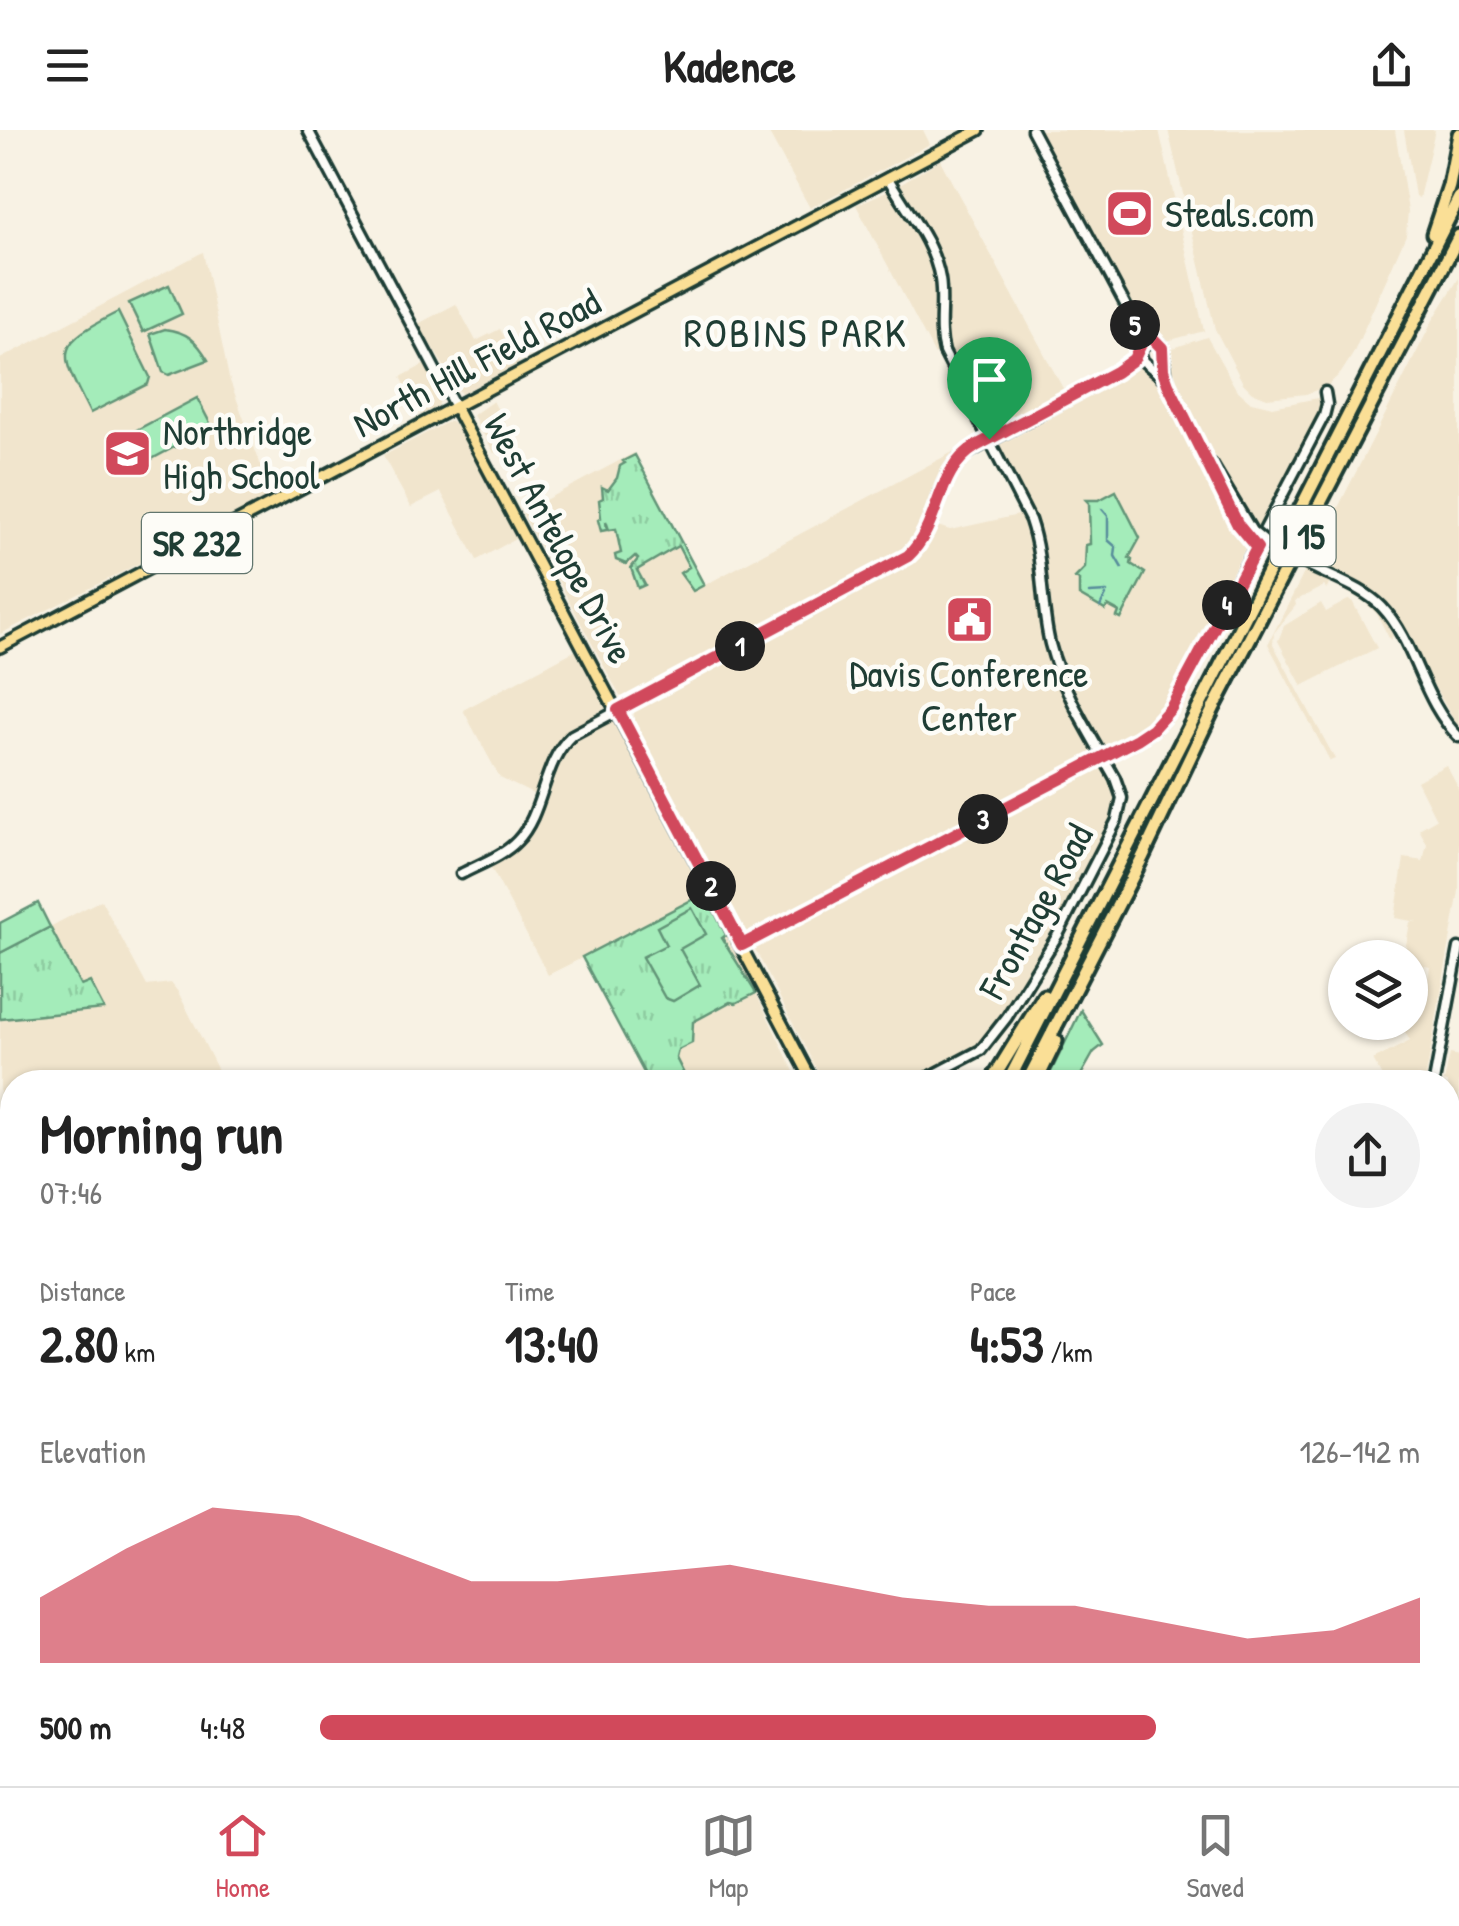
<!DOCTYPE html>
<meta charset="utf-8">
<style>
:root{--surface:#fff;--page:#f2f2f2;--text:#222;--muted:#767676;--line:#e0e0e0;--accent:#d1495b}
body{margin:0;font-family:"Patrick Hand",sans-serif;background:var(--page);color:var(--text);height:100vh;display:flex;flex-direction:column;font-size:38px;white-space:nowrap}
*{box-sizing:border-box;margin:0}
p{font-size:32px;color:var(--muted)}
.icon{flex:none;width:55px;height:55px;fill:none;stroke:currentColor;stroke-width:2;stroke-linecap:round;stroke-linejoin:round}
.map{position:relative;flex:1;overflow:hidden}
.details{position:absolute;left:0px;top:940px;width:1460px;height:718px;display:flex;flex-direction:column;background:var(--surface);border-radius:40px 40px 0 0;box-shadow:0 2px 8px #0004}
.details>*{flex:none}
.buttons{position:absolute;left:1328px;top:810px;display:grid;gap:20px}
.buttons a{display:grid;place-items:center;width:100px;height:100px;border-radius:50%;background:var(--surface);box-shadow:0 2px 8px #0004;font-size:50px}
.pin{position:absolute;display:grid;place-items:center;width:85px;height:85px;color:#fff;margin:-102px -42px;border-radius:50% 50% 50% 0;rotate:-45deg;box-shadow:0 0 10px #0007}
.pin .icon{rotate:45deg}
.km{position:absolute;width:50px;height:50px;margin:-25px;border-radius:50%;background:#222;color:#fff;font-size:28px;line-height:50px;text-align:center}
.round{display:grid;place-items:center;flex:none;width:105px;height:105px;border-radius:52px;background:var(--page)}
.overview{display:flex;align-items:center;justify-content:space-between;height:170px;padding:0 40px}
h1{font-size:55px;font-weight:700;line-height:75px}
.stats{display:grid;grid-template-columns:repeat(3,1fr);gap:15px;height:170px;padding:10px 40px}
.stats div{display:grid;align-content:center}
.stats b{font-size:50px;font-weight:700}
.stats small{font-size:28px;font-weight:400}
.stats p{font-size:28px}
.chart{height:280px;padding:20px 40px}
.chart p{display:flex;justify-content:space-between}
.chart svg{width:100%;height:180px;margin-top:10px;fill:var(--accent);opacity:.7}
ul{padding:0 40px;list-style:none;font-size:32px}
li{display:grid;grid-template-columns:160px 120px 1fr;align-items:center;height:75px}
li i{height:25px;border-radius:12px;background:var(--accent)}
header{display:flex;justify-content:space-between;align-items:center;height:130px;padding:0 40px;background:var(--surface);font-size:45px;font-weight:700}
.menu{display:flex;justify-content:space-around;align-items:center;height:140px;border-top:2px solid var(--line);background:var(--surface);font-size:28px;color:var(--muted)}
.menu a{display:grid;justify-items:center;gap:5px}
.menu .selected{color:var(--accent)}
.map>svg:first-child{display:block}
.built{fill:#f1e5cd}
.grass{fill:url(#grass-tufts);stroke:#629477;stroke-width:2.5}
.park{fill:#a4ecba;stroke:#629477;stroke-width:2.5}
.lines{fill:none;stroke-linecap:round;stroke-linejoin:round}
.stream{stroke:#588d9b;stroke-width:2.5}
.secondary-casing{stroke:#1f3d34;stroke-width:15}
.primary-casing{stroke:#1f3d34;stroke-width:16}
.highway-casing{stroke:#1f3d34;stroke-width:19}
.secondary{stroke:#fdfcf7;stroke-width:8}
.primary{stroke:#fadf96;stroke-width:9}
.highway{stroke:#fadf96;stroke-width:11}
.secondary-bridge-casing{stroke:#1f3d34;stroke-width:15;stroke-linecap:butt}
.secondary-bridge{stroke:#fdfcf7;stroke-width:8}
.route-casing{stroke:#fff;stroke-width:20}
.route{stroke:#d1495b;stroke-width:12}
.labels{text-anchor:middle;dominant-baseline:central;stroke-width:9;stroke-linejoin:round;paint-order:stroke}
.shield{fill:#fdfcf7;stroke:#62766e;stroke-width:2.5}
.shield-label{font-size:35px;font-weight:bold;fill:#1f3d34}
.poi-label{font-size:38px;fill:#1f3d34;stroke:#fdfcf7;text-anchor:start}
.street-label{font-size:38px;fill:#1f3d34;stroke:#fdfcf7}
.neighbourhood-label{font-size:40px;letter-spacing:2.5px;fill:#1f3d34;stroke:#fdfcf7}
</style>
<header><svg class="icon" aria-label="menu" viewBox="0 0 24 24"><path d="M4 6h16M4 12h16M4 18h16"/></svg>Kadence<svg class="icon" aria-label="share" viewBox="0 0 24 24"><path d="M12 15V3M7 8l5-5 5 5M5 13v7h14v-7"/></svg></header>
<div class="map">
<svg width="1459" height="1656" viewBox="0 0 1459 1656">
<defs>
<pattern id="grass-tufts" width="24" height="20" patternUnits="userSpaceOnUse" patternTransform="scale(2.5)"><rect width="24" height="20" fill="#a4ecba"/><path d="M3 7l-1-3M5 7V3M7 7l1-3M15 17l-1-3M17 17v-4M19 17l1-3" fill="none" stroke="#8dcba0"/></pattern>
</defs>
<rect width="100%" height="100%" fill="#f8f2e4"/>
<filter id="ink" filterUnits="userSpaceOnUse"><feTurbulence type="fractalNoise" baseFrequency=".01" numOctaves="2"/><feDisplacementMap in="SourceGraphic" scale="20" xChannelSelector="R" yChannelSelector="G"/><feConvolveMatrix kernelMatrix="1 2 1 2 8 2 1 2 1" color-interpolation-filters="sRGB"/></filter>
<g filter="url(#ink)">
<!-- built -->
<path class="built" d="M 767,0 L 923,0 L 930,14 L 810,78 Z
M 1038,0 L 1159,0 L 1204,201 L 1163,212 L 1158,211 L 1139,189 Z
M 1168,0 L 1395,0 L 1408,81 L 1406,105 L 1353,224 L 1341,243 L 1327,256 L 1306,264 L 1267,268 L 1252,262 L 1243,253 L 1215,199 Z
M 1404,0 L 1435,0 L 1419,68 L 1415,66 Z
M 940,30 L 1066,264 L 994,301 L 989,299 L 947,219 L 944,195 L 944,144 L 932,114 L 898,55 Z
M 889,60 L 910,91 L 935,144 L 935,197 L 939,222 L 935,225 L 856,75 Z
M 203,122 L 229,248 L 272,366 L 0,504 L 0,229 Z
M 1459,148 L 1459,599 L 1389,478 L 1370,462 L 1311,431 L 1433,190 Z
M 456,174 L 476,211 L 500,199 L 519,234 L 461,264 L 418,194 Z
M 1207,207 L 1236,259 L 1251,272 L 1273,277 L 1318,268 L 1324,271 L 1322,283 L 1261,403 L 1247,386 L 1168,248 L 1167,222 L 1170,219 Z
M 425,234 L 441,267 L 438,277 L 421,285 L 401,247 Z
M 1137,236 L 1147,236 L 1162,250 L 1216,359 L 1250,417 L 1185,543 L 1162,581 L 1144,597 L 1109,616 L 1101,614 L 1061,535 L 1052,502 L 1047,442 L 1038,399 L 997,316 L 999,308 Z
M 493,271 L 515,312 L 494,323 L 473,285 Z
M 449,291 L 456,294 L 517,408 L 477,430 L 441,362 L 411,377 L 383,326 Z
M 964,316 L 945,339 L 924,397 L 902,425 L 626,569 L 620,566 L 523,385 L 524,381 L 634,323 L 705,455 Z
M 1023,384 L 1036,427 L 1041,488 L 1048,521 L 1059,551 L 1093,616 L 1092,625 L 747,803 L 634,591 L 634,579 L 888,444 L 924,415 L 934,395 L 950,400 Z
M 1306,439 L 1360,466 L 1371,473 L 1383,486 L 1393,506 L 1390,510 L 1377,484 L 1365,472 L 1330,452 L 1327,459 L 1324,456 L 1295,471 L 1296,475 L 1274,503 L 1273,514 L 1335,629 L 1330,631 L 1268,514 Z
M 1348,470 L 1352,471 L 1377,518 L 1302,556 L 1278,511 L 1284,496 L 1321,473 L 1326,482 Z
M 576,520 L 607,577 L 576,597 L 557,616 L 535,665 L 500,648 L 463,580 Z
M 611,592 L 614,592 L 731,811 L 799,952 L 649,952 L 582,828 L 548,845 L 489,734 L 514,720 L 526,706 L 566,618 L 574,610 Z
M 1446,635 L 1459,659 L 1459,761 L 1425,952 L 1385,952 L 1373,930 L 1410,911 L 1400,893 L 1410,892 L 1410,854 L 1427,856 L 1430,837 L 1410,833 L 1410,828 L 1404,827 L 1410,792 L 1417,792 L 1395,788 L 1404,728 L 1423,731 L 1427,714 L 1419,699 L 1436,689 L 1417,651 Z
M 1096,637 L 1105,639 L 1115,660 L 1117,676 L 1113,690 L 1051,809 L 993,900 L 968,921 L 909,952 L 823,952 L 755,819 L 757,815 Z
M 101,770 L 147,856 L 171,853 L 178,862 L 224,952 L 12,952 L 12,1412 L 0,1387 L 0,823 Z
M 1450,924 L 1459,926 L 1459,1165 L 1456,1181 L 1448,1179 L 1448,952 L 1444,952 Z
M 12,1427 L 12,1645 L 143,1645 L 140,1656 L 0,1656 L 0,1434 Z
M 878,1645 L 1176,1645 L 1182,1656 L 884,1656 Z"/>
<!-- grass -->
<path class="grass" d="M 635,325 L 704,455 L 693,461 L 680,443 L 689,437 L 678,416 L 637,440 L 645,455 L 638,458 L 631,438 L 638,429 L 635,426 L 626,434 L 616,430 L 615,425 L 621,423 L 616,399 L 609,400 L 606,391 L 607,400 L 601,401 L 598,390 L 601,388 L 599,370 L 603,368 L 602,357 L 608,360 L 617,348 L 620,336 L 625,333 L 623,331 Z
M 705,763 L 726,805 L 722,808 L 756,863 L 736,873 L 730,872 L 693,892 L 692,913 L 678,920 L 676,928 L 685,946 L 684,952 L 649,952 L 582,827 Z
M 50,797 L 81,856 L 90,852 L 104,879 L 0,889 L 0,823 Z
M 0,1197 L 12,1210 L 12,1412 L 0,1387 Z"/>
<!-- park -->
<path class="park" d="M 169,155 L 182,184 L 143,202 L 129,173 Z
M 118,182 L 150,247 L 148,254 L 90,283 C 59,221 51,216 118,182 Z
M 165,199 C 188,202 197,211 208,230 L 169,245 L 163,242 L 150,204 Z
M 197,268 L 212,297 L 146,332 L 131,303 Z
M 1116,361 L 1140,408 L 1129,428 L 1132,430 L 1131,434 L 1145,443 L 1121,489 L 1117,487 L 1119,482 L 1108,476 L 1105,480 L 1079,465 L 1079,450 L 1075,448 L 1085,438 L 1086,415 L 1090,414 L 1089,373 L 1086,370 L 1099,370 Z
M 38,773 L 50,797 L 0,823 L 0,793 Z
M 692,778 L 706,804 L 680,819 L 700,855 L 673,871 L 665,868 L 642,827 L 666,815 L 657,797 Z
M 1081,880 L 1103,915 L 1094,922 L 1077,952 L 1046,952 Z
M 1448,1189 L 1459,1191 L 1459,1278 L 1456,1279 L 1448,1325 Z"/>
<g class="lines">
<!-- stream -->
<path class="stream" d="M 1102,379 L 1108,386 L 1108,410 L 1116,417 L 1115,426 L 1122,438
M 1089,463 L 1107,462
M 1100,477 L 1106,465"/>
<defs>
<path id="secondary" d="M 308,0 L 455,277
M 1032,0 L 1133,189 L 1162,217 L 1168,254 L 1238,395 L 1257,418
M 888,48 C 906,80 934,112 940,149 C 944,174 937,197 944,222 L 1030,390 C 1044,431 1040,473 1050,514 C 1062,561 1092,607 1115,648 L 1122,668 L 1117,690 L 1059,803 L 1007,887 L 981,920 L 920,952
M 1140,221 L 1143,231 L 1162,247
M 1212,334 L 1252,401
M 1312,437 C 1335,449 1364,458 1382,477 C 1416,513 1422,572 1459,607
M 461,744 C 480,734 503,726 517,711 C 545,682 541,634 572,605 L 903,429 C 938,403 932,357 961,327 L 1116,242 L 1135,229 L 1145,214 L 1155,212
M 742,815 L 1137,609 L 1153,599 L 1171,578 L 1324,286 L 1327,274 L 1325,262
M 1434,952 L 1459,818
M 0,1532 L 12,1520
M 874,1645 L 880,1656
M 623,1656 L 629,1645
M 1197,1656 L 1202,1645"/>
<path id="primary" d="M 455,277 L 813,952
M 0,517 L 979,0
M 1186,1645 L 1192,1656"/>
<path id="highway" d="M 1433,104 L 1449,56 L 1459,4
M 991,952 L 1044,866
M 1008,952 L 1459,68
M 1027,952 L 1143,726 L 1214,577 L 1459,106
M 1036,952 L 1056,911
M 648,1656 L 653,1645
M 667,1656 L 673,1645"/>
</defs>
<!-- secondary casing -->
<use href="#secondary" class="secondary-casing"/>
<!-- primary casing -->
<use href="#primary" class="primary-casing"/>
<!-- highway casing -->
<use href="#highway" class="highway-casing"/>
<!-- secondary -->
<use href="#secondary" class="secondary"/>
<!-- primary -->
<use href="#primary" class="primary"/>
<!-- highway -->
<use href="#highway" class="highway"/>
<defs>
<path id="secondary-bridge" d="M 1252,401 L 1269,415 L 1312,437"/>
</defs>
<!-- secondary-bridge casing -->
<use href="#secondary-bridge" class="secondary-bridge-casing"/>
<!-- secondary-bridge -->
<use href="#secondary-bridge" class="secondary-bridge"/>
</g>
</g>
<g class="lines" filter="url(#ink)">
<defs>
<path id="route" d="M 1133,188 L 1162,218 L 1163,240 L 1168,254 L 1238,395 L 1257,418 L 1171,578 L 1152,599 L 1137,609 L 742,815 L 618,580 L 908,426 C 942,394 934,341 976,316 L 1116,242 L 1134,229 L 1141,214 Z"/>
</defs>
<!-- route casing -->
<use href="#route" class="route-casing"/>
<!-- route -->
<use href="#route" class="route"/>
</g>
<!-- icons -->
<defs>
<symbol id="stadium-square" viewBox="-11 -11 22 22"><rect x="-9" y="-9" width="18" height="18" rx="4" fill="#d1495b" stroke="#fdfcf7"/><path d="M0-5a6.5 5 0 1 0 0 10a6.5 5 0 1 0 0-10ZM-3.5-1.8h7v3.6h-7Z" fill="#fff"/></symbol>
<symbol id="school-square" viewBox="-11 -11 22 22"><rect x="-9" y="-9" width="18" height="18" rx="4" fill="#d1495b" stroke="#fdfcf7"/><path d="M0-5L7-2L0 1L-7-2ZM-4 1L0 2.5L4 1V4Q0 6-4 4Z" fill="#fff"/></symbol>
<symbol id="civic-square" viewBox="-11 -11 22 22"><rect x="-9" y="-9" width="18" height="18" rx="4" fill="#d1495b" stroke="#fdfcf7"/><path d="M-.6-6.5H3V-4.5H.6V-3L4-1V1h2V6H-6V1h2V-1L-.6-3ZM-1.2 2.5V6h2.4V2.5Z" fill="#fff"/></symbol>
</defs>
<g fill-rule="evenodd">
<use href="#stadium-square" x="1102" y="56" width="55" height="55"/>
<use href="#school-square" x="100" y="296" width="55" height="55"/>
<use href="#civic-square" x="942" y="462" width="55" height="55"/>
</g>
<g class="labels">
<!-- shield labels -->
<g class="shield">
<rect x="1270.5" y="376" width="65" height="60" rx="8"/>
<rect x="142" y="383" width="110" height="60" rx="8"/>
</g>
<g class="shield-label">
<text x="1303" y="406">I 15</text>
<text x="197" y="413">SR 232</text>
</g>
<!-- poi labels -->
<g class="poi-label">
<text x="1165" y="83">Steals.com</text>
<text x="163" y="301">Northridge<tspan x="163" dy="44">High School</tspan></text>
<text x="969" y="543" text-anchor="middle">Davis Conference<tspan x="969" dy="44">Center</tspan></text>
</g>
<!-- street labels -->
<g class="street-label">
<text transform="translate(476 232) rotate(-28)">North Hill Field Road</text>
<text transform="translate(560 408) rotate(62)">West Antelope Drive</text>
<text transform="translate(1035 781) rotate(-61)">Frontage Road</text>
</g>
<!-- neighbourhood labels -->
<g class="neighbourhood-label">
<text x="796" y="202">ROBINS PARK</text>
</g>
</g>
</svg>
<div class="buttons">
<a><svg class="icon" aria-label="layers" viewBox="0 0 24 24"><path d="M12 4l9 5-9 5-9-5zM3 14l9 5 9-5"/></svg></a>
</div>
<div class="pin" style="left:989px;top:309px;background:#1e9e55"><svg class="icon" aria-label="arrive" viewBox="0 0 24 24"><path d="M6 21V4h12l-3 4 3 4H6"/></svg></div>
<b class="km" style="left:740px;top:516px">1</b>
<b class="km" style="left:711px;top:756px">2</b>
<b class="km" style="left:983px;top:689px">3</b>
<b class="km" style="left:1227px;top:475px">4</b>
<b class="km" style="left:1135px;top:195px">5</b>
<section class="details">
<div class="overview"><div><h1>Morning run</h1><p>07:46</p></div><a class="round"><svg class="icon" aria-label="share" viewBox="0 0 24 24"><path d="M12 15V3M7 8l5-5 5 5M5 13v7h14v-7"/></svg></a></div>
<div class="stats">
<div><p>Distance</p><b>2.80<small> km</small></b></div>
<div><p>Time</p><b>13:40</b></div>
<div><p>Pace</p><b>4:53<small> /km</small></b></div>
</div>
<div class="chart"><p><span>Elevation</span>126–142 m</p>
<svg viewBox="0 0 160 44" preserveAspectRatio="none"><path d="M0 44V28L10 16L20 6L30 8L40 16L50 24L60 24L70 22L80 20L90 24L100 28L110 30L120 30L130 34L140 38L150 36L160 28V44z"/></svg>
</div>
<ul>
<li><b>500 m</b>4:48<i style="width:76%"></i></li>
</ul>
</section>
</div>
<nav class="menu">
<a class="selected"><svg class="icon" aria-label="home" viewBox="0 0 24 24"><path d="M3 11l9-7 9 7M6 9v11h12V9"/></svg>Home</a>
<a><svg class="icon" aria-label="map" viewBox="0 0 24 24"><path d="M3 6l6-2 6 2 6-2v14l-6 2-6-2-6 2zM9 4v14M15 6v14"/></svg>Map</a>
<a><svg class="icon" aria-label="saved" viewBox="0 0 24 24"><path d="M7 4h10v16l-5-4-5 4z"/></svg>Saved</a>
</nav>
